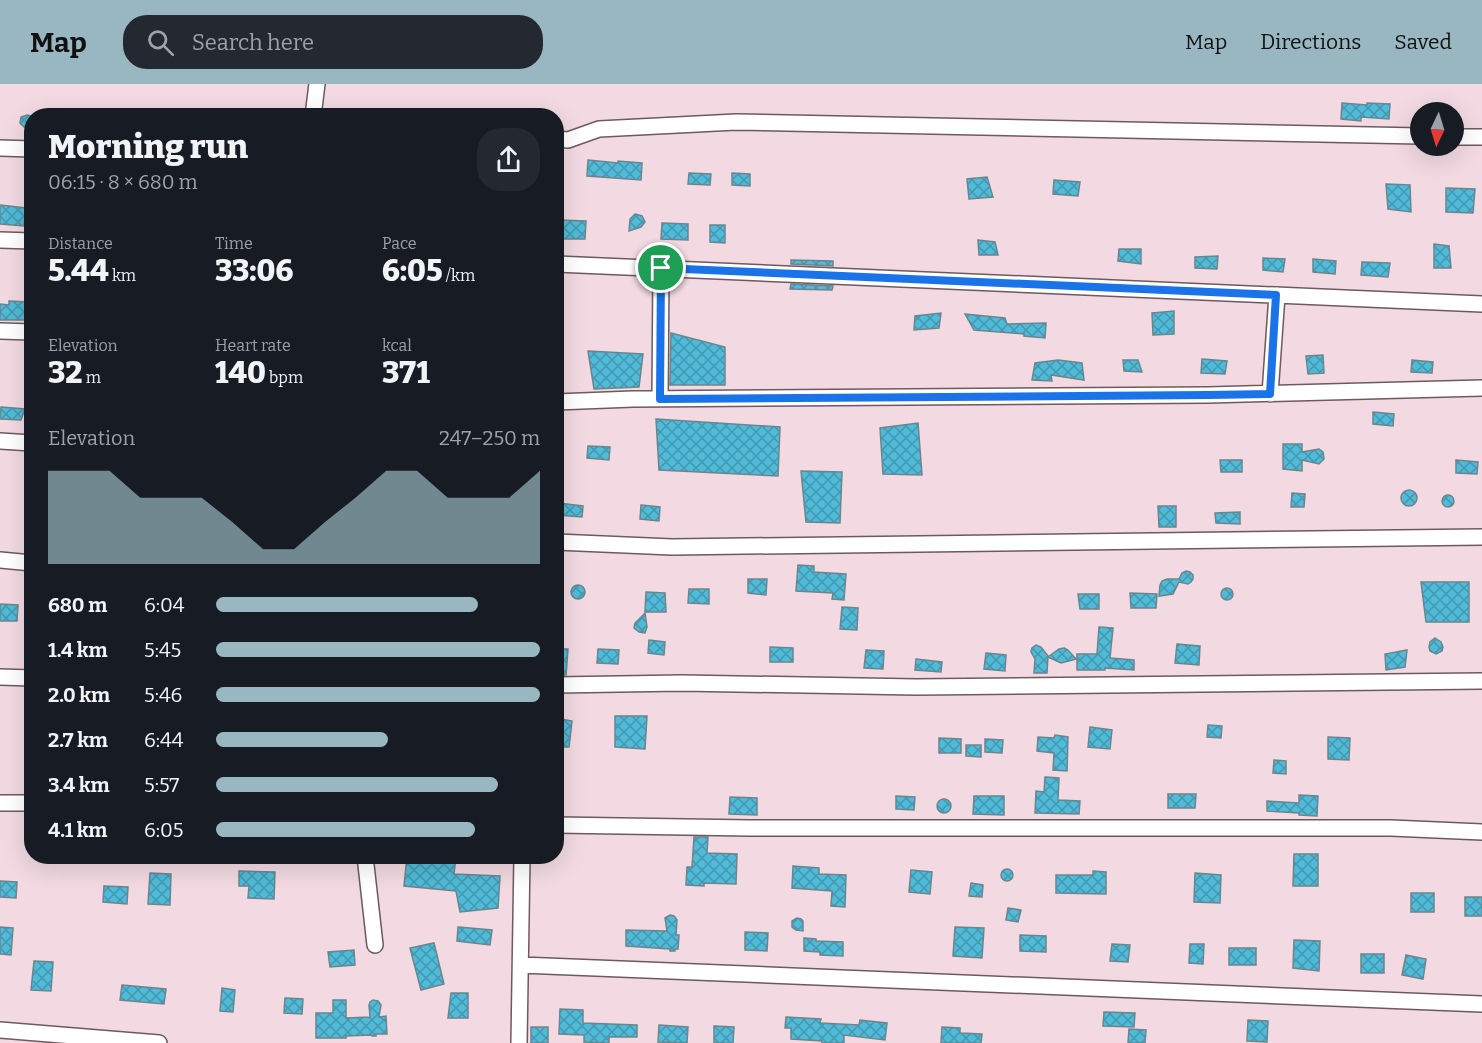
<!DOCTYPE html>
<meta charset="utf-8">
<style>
:root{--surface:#171b24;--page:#242831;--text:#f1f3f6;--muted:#9ea1a6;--accent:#98b7c0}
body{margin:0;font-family:Bitter,serif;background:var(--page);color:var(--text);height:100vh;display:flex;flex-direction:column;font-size:22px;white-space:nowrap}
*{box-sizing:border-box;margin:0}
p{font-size:20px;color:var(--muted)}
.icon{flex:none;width:33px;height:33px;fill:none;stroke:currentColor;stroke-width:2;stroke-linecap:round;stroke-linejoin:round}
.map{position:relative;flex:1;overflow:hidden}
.side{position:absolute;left:24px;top:24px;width:540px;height:756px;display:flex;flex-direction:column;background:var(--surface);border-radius:24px;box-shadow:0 6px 24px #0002}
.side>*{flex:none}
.needle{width:39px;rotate:184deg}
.tools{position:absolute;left:1410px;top:18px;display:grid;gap:12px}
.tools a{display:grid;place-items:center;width:54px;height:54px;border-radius:50%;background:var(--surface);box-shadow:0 6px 24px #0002;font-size:30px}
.pin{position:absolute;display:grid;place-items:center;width:51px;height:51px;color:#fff;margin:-26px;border:3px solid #fff;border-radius:50%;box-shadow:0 2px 6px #0007}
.round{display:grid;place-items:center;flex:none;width:63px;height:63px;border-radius:24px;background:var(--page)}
.head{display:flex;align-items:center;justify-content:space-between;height:102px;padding:0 24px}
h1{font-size:33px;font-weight:800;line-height:45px}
.stats{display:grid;grid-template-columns:repeat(3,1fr);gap:9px;height:102px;padding:6px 24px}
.stats div{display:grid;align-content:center}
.stats b{font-size:30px;font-weight:800}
.stats small{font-size:16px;font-weight:400}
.stats p{font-size:16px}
.chart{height:168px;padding:12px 24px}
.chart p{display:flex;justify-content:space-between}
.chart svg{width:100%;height:108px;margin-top:6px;fill:var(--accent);opacity:.7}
ul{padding:0 24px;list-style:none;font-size:20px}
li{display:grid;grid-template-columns:96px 72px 1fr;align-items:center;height:45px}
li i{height:15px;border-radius:8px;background:var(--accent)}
header{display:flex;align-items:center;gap:36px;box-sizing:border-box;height:84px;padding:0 30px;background:var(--accent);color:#111}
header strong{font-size:28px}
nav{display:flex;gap:33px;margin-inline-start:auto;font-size:21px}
.search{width:420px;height:54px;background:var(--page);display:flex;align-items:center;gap:15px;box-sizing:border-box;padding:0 21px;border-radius:24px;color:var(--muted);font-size:22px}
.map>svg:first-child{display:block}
.building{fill:url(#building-cross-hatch);stroke:#6c858d;stroke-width:1.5}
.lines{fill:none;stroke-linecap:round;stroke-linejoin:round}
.minor-casing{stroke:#6e5961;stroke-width:18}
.minor{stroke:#fff;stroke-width:15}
.route-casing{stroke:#fff;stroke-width:12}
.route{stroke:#1a73e8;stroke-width:8}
</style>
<header>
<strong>Map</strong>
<div class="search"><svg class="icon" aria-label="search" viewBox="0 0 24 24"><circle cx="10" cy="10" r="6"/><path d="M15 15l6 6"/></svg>Search here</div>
<nav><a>Map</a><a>Directions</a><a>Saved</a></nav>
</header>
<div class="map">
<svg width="1482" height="959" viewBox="0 0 1482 959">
<defs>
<pattern id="building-cross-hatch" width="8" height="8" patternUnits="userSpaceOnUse" patternTransform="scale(1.5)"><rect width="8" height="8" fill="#50bbd8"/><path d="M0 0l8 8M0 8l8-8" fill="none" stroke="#4398af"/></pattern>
</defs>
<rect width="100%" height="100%" fill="#f2d9e2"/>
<!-- building -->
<path class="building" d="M 1342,19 L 1367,21 L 1367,19 L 1390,20 L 1389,35 L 1361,33 L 1361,37 L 1341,35 Z
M 27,31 L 32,32 L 32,43 L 24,43 L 20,39 L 21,33 Z
M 588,76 L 618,79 L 618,77 L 642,79 L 641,96 L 587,92 Z
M 689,89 L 711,90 L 710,101 L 688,100 Z
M 732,89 L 750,90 L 750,102 L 732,101 Z
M 987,93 L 993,113 L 969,115 L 967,95 Z
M 1054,96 L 1080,98 L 1078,112 L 1053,110 Z
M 1386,100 L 1410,101 L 1411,128 L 1388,125 Z
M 1446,104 L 1475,105 L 1473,129 L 1446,128 Z
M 0,121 L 26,124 L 24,142 L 0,140 Z
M 635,130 L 642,132 L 645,138 L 641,143 L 629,147 L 630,135 Z
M 559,136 L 586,137 L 585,155 L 559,155 Z
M 662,139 L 688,140 L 688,156 L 661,155 Z
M 710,141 L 725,141 L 725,159 L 710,158 Z
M 978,156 L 995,158 L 998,171 L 979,171 Z
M 1434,160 L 1449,162 L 1451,184 L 1434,184 Z
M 1119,165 L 1141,165 L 1141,180 L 1118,177 Z
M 1218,172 L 1217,185 L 1195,184 L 1195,173 Z
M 1263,174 L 1285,175 L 1283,188 L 1263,186 Z
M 1313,175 L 1336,177 L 1335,190 L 1313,188 Z
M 791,176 L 833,177 L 833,182 L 791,180 Z
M 1362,178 L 1390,179 L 1388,193 L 1361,191 Z
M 791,200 L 833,202 L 832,206 L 790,205 Z
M 9,217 L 28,218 L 28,236 L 0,236 L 0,220 L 9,221 Z
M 1174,227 L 1174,250 L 1153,251 L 1152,229 Z
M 941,229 L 939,244 L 914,246 L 915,232 Z
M 965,230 L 1005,234 L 1007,240 L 1046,239 L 1045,254 L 1024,252 L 1024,250 L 974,246 Z
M 671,249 L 725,263 L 725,301 L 670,301 Z
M 588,267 L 643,270 L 639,303 L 594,305 Z
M 1323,271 L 1324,289 L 1308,290 L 1306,272 Z
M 1202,275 L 1227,277 L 1225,290 L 1201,289 Z
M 1058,276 L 1082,279 L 1084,296 L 1051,291 L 1052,297 L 1032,296 L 1035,279 Z
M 1123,276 L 1138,276 L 1142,288 L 1124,287 Z
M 1412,276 L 1433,278 L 1432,289 L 1411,288 Z
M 1,323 L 25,325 L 21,336 L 0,335 Z
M 1373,328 L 1394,330 L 1393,342 L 1373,340 Z
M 656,335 L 780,343 L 778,392 L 659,386 Z
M 918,339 L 922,391 L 883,390 L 880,344 Z
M 1283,360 L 1302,360 L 1302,368 L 1319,365 L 1323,368 L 1324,375 L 1319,380 L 1302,376 L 1302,387 L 1283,385 Z
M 588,362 L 610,363 L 609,376 L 587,374 Z
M 1220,376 L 1242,376 L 1242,388 L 1221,388 Z
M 1456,376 L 1478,378 L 1477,390 L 1456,389 Z
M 801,387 L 842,388 L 840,439 L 806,438 Z
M1401 414a8 8 0 1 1 16 0a8 8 0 1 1-16 0Z
M 1292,409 L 1305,410 L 1304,423 L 1291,423 Z
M1442 417a6 6 0 1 1 12 0a6 6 0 1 1-12 0Z
M 558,419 L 583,422 L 582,433 L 557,431 Z
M 641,421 L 660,423 L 659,437 L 640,435 Z
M 1158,422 L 1176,422 L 1176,443 L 1159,443 Z
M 1240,428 L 1240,440 L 1216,439 L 1215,429 Z
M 798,481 L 814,482 L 814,488 L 846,490 L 844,516 L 832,515 L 833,509 L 796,507 Z
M 1186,487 L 1190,488 L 1193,491 L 1193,495 L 1191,498 L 1188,500 L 1179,498 L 1173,510 L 1159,512 L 1160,501 L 1162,497 L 1167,495 L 1179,495 L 1182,489 Z
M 748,495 L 767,495 L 766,511 L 748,509 Z
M 1421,498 L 1469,498 L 1469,538 L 1426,538 Z
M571 508a7 7 0 1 1 14 0a7 7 0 1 1-14 0Z
M1221 510a6 6 0 1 1 12 0a6 6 0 1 1-12 0Z
M 689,505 L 709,505 L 709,520 L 688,519 Z
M 646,508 L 665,509 L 666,528 L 645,528 Z
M 1130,509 L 1157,510 L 1156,524 L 1131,524 Z
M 1078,510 L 1099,510 L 1099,525 L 1080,525 Z
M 0,520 L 18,521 L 17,537 L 0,537 Z
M 842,523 L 858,524 L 857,546 L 840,545 Z
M 645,529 L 647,543 L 645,549 L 639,548 L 634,544 L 635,539 Z
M 1099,543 L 1113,544 L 1110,574 L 1134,576 L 1134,586 L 1105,584 L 1105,586 L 1077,586 L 1077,570 L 1097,570 Z
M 1435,554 L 1441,558 L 1443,563 L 1442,567 L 1436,570 L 1430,567 L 1429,563 L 1430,558 Z
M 649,556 L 665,558 L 664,571 L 648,569 Z
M 1177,560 L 1200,562 L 1199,581 L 1175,579 Z
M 1036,561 L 1041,563 L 1048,572 L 1047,589 L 1034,589 L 1035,575 L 1031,568 L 1032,564 Z
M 770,563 L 793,564 L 793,578 L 770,578 Z
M 1064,564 L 1068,566 L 1076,575 L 1061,579 L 1048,573 L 1059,565 Z
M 556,565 L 568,565 L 566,591 L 556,591 Z
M 598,565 L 619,566 L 618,580 L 597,579 Z
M 866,566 L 884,567 L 883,585 L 864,584 Z
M 1407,566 L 1405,583 L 1386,586 L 1385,570 Z
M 986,569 L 1006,571 L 1005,587 L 984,585 Z
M 916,575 L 942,578 L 941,588 L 915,586 Z
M 615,632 L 647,632 L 645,665 L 615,663 Z
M 556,634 L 572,637 L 569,663 L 556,663 Z
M 1208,641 L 1222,642 L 1221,654 L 1207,653 Z
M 1090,643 L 1112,646 L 1110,665 L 1088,663 Z
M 1055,651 L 1068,653 L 1067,687 L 1053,686 L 1054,669 L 1037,667 L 1038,653 L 1054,654 Z
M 1328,653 L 1350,654 L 1349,676 L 1328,675 Z
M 939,654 L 961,655 L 961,669 L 939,669 Z
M 985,655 L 1003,656 L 1002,669 L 985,668 Z
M 966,661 L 981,661 L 981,673 L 966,672 Z
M 1274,676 L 1286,677 L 1286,690 L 1273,689 Z
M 1045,693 L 1059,694 L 1058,716 L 1080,717 L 1079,730 L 1035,729 L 1036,707 L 1044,708 Z
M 1168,710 L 1196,710 L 1195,724 L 1168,724 Z
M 1299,711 L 1318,712 L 1317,732 L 1299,731 L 1299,729 L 1267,727 L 1267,717 L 1299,719 Z
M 896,712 L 915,713 L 914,726 L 896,725 Z
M 974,712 L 1004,712 L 1004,731 L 973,730 Z
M 730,713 L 757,714 L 757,731 L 729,730 Z
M937 722a7 7 0 1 1 14 0a7 7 0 1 1-14 0Z
M 694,753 L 708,753 L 707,769 L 737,770 L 736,800 L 704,799 L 704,802 L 686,801 L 687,783 L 692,783 Z
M 1294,770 L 1318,770 L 1318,802 L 1293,802 Z
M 407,772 L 456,772 L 454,790 L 500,792 L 498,824 L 460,828 L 456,807 L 404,802 Z
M 793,782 L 819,784 L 819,790 L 846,791 L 845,823 L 831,822 L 832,807 L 792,804 Z
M1001 791a6 6 0 1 1 12 0a6 6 0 1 1-12 0Z
M 911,786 L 932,788 L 930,810 L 909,808 Z
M 239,787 L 275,788 L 274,815 L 248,814 L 249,802 L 239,802 Z
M 1093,787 L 1106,788 L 1106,810 L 1056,809 L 1056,791 L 1093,791 Z
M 150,789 L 171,790 L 170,821 L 148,820 Z
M 1195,789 L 1221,791 L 1220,819 L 1194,818 Z
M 0,797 L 17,798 L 16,814 L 0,813 Z
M 971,799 L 983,801 L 982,813 L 969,812 Z
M 104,802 L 128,803 L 127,820 L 103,818 Z
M 1411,809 L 1434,809 L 1434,828 L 1411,828 Z
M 1465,813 L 1482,813 L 1482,832 L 1465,832 Z
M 1008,824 L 1021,826 L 1018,838 L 1006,836 Z
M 670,831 L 674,832 L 677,836 L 676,851 L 679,851 L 678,865 L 675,865 L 675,867 L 670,867 L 670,865 L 626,862 L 626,846 L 667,847 L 665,834 Z
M 797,834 L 801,835 L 803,837 L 803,847 L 796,846 L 792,843 L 792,837 Z
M 0,843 L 13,844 L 11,871 L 0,870 Z
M 458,843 L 492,846 L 490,861 L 457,857 Z
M 955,843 L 984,844 L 982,874 L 953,872 Z
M 745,848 L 768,849 L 767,867 L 745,866 Z
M 1020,851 L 1046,852 L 1046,868 L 1020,867 Z
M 804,854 L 816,855 L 816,857 L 843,858 L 843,872 L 820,871 L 820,868 L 804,867 Z
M 1294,856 L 1320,857 L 1319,887 L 1293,884 Z
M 434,859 L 444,900 L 421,906 L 410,864 Z
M 1112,860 L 1130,861 L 1128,878 L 1110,877 Z
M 1190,860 L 1204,860 L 1203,880 L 1189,879 Z
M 1229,864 L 1256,864 L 1256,881 L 1229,881 Z
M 354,866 L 355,881 L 330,883 L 328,868 Z
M 1361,870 L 1384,870 L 1384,889 L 1361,889 Z
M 1406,871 L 1426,875 L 1423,895 L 1402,891 Z
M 34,877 L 53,878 L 51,907 L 31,906 Z
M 122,901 L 166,905 L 164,920 L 120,916 Z
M 222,904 L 235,906 L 233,928 L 220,927 Z
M 451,909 L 468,909 L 468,934 L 448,934 Z
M 285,914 L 303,915 L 302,930 L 284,929 Z
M 333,916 L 346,916 L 346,934 L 370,933 L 369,921 L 370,918 L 373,916 L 378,917 L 381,921 L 379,933 L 386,932 L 387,950 L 376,950 L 376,952 L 372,952 L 371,951 L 346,952 L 346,954 L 316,954 L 316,929 L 333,929 Z
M 560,925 L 583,926 L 583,939 L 637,941 L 637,953 L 609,953 L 609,959 L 584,958 L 584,951 L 559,950 Z
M 1104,928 L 1135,929 L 1134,943 L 1103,942 Z
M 786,933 L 821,935 L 820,939 L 859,941 L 860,936 L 887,939 L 885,956 L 844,951 L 844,959 L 822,959 L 822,957 L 791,955 L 791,944 L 785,944 Z
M 1248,936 L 1268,937 L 1267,958 L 1247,957 Z
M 659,941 L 688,943 L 687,959 L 658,958 Z
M 714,942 L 734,943 L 733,959 L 714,959 Z
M 531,943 L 548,943 L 548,959 L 531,959 Z
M 942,943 L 960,944 L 960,949 L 982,950 L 981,959 L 941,959 Z
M 1129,945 L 1146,946 L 1145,959 L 1128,959 Z"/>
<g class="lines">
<defs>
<path id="minor" d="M 313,32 L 317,0
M 1454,53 L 1482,53
M 556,55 L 568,56 L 599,45 L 736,38 L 1420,52
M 0,64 L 32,65
M 0,156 L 32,157
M 556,180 L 1482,220
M 0,247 L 32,248
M 1270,310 L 1277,211
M 660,315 L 661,184
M 556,318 L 633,315 L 1208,311 L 1482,304
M 0,357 L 32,359
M 556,458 L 672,463 L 1482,453
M 0,476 L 32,479
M 0,593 L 32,594
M 556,601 L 682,599 L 916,603 L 1482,597
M 0,719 L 32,719
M 556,741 L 750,744 L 1391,744 L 1482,748
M 365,772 L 375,861
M 521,881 L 1482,920
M 0,946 L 159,959
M 519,959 L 522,772"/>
</defs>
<!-- minor casing -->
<use href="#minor" class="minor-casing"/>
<!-- minor -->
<use href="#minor" class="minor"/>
</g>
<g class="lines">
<defs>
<path id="route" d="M 661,184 L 1276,211 L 1270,310 L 1208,311 L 660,315 Z"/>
</defs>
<!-- route casing -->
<use href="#route" class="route-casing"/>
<!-- route -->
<use href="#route" class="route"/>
</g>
</svg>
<div class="tools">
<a><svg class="needle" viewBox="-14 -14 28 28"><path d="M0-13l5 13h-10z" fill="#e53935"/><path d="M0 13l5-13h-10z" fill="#9ea1a6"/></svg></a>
</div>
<div class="pin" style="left:661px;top:184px;background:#1e9e55"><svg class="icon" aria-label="arrive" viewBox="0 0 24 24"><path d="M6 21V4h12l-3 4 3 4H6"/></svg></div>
<section class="side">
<div class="head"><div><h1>Morning run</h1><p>06:15 · 8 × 680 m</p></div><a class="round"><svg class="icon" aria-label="share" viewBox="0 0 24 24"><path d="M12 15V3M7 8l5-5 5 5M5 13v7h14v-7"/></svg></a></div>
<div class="stats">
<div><p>Distance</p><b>5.44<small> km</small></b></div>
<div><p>Time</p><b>33:06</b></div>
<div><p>Pace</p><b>6:05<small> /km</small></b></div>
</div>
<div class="stats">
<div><p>Elevation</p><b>32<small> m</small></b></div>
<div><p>Heart rate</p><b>140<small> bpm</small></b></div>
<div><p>kcal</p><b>371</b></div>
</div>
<div class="chart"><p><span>Elevation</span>247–250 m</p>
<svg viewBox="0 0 160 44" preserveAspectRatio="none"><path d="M0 44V6L10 6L20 6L30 17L40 17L50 17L60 27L70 38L80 38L90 27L100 17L110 6L120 6L130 17L140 17L150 17L160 6V44z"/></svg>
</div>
<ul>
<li><b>680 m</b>6:04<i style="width:81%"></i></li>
<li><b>1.4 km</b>5:45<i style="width:100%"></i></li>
<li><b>2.0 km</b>5:46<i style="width:100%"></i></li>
<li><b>2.7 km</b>6:44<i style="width:53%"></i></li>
<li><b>3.4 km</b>5:57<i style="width:87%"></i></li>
<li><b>4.1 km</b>6:05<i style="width:80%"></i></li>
</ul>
</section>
</div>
